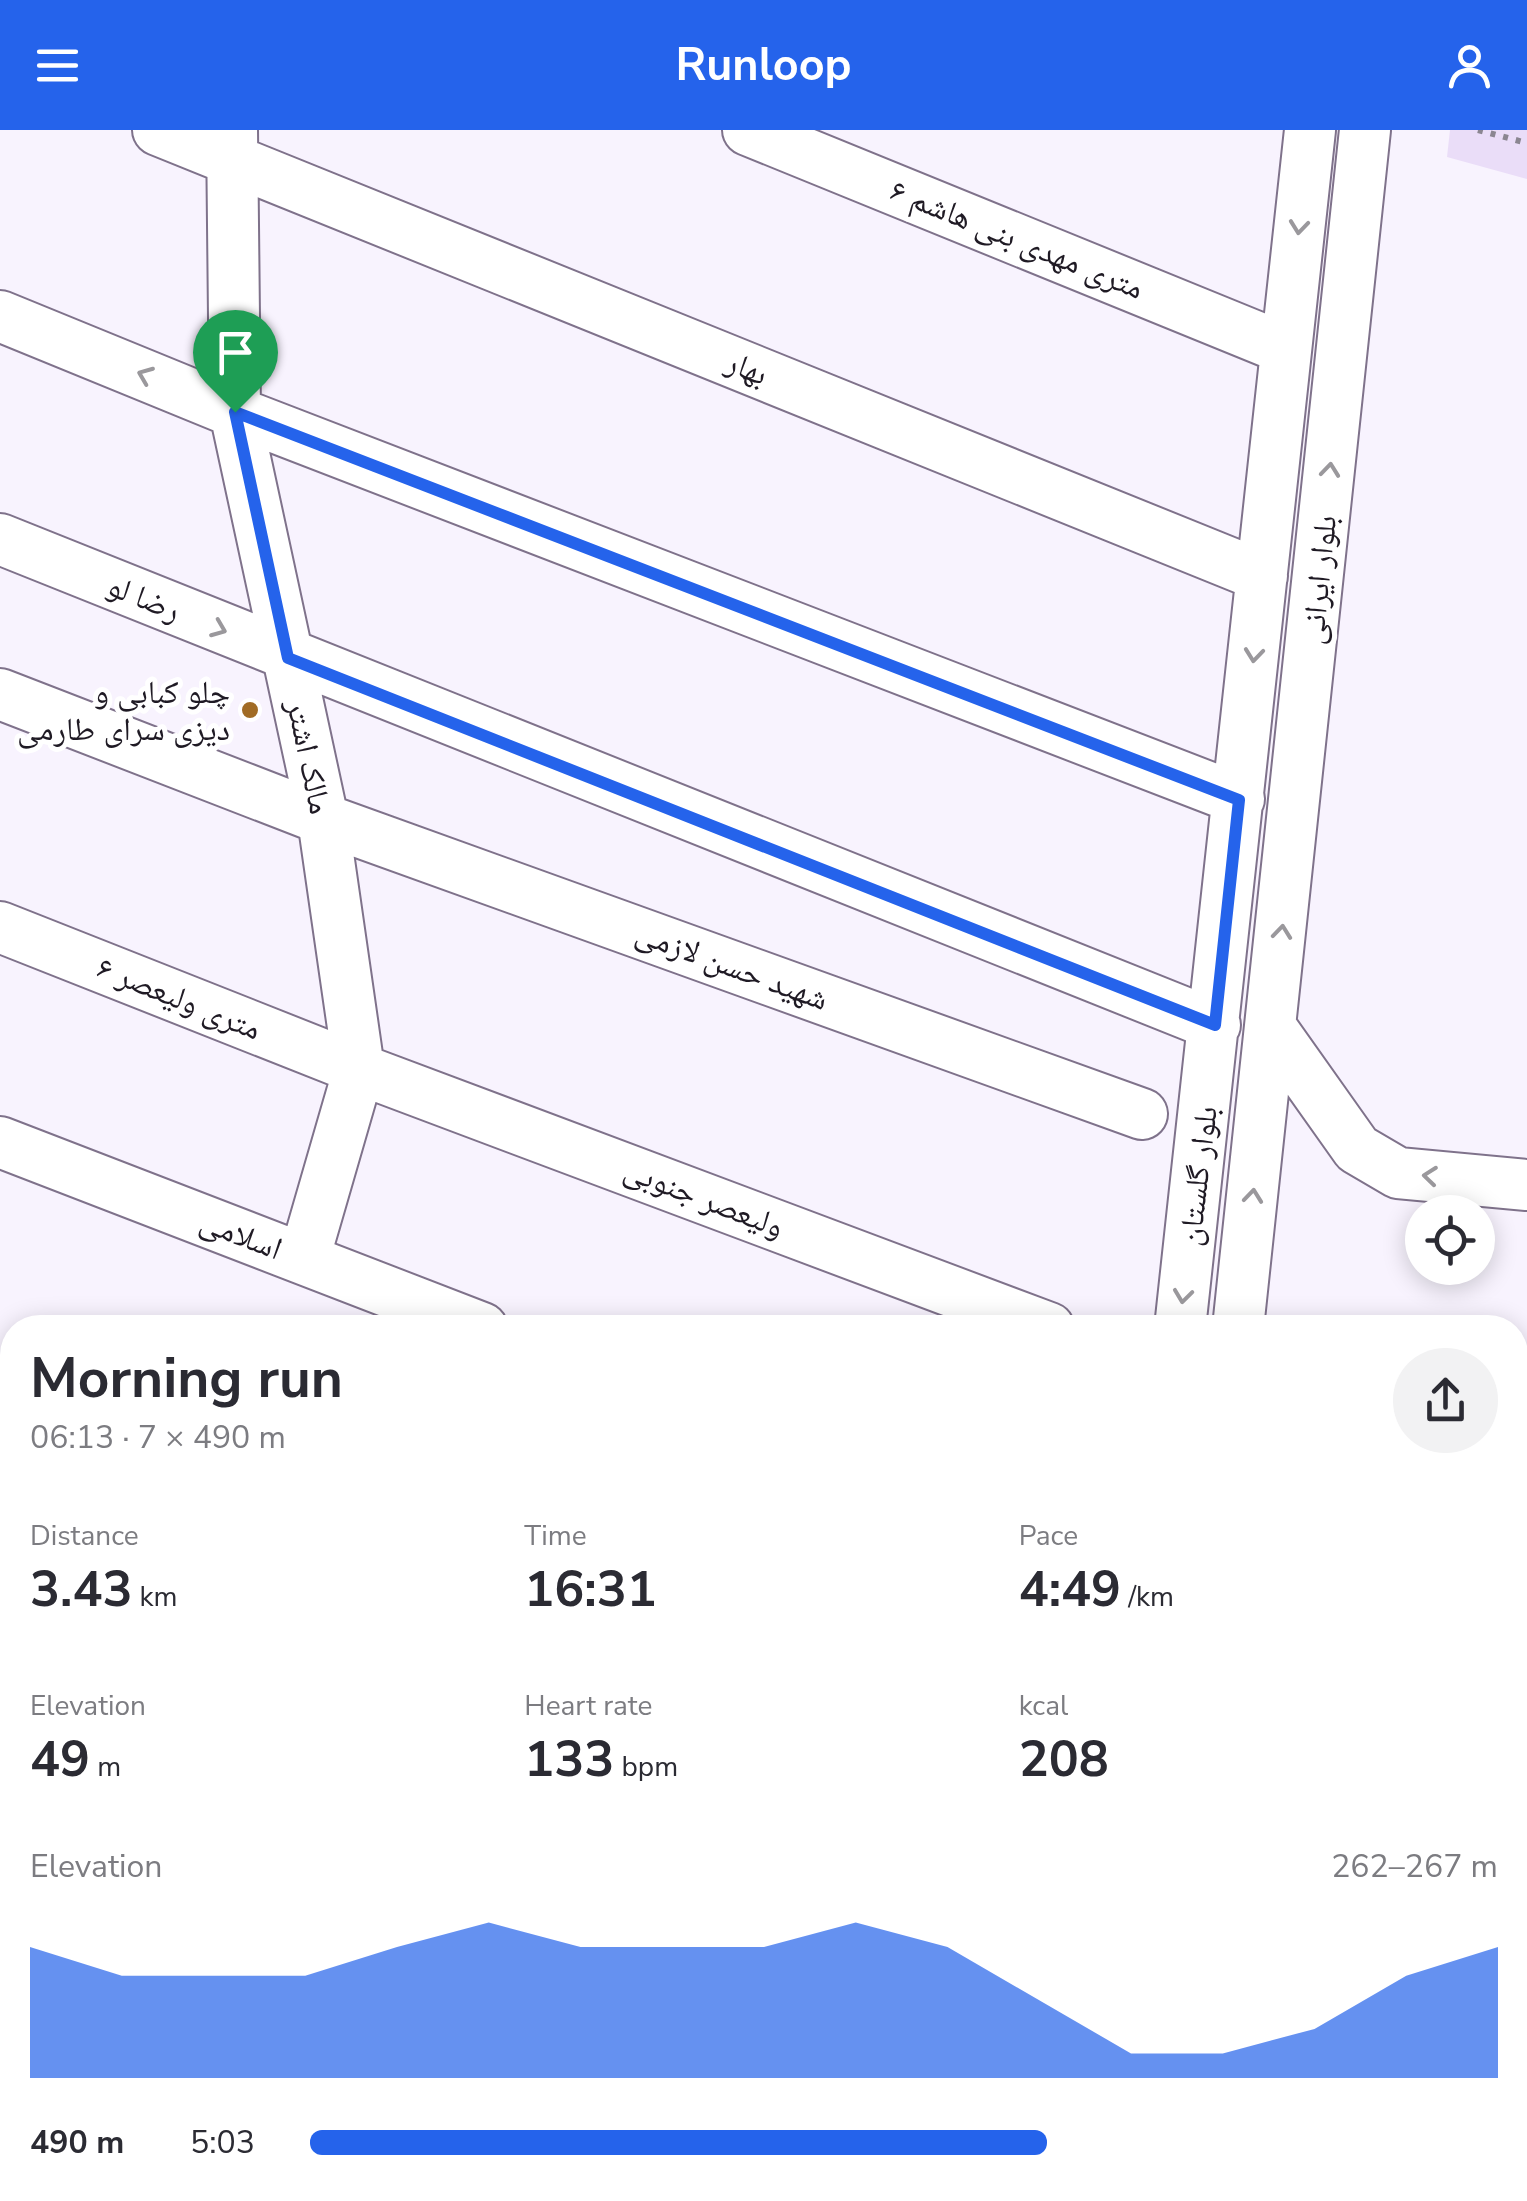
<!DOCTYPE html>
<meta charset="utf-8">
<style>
:root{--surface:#fff;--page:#f2f2f3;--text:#2b2b33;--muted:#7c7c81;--accent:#2563eb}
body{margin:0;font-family:"Nunito Sans","Noto Naskh Arabic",sans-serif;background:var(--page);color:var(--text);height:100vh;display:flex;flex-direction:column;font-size:38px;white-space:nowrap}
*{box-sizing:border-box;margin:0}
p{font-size:32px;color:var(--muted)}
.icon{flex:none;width:55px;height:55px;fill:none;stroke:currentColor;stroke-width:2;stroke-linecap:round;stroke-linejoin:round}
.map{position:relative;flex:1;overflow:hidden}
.panel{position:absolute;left:0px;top:1185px;width:1528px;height:888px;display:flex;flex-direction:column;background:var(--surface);border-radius:40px 40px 0 0;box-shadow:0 5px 25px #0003}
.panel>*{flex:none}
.tools{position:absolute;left:1405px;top:1065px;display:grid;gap:20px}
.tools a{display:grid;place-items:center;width:90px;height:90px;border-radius:50%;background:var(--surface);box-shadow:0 5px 25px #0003;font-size:50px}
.pin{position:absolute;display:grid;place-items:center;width:85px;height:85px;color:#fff;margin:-102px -42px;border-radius:50% 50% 50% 0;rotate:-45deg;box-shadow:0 0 10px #0007}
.pin .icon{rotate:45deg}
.round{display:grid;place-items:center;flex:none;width:105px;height:105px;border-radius:52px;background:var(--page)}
.head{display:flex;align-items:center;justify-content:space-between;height:170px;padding:0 30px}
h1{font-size:55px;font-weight:700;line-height:75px}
.metrics{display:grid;grid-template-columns:repeat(3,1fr);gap:15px;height:170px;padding:10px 30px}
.metrics div{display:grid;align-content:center}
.metrics b{font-size:50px;font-weight:700}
.metrics small{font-size:28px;font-weight:400}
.metrics p{font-size:28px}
.chart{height:280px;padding:20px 30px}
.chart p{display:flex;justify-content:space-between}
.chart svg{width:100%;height:180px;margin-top:10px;fill:var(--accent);opacity:.7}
ul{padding:0 30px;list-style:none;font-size:32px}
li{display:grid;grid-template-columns:160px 120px 1fr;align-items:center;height:75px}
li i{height:25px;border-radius:12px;background:var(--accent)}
header{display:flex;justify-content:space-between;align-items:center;height:130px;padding:0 30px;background:var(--accent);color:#fff;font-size:45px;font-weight:700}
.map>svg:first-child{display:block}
.park{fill:#eaddf8}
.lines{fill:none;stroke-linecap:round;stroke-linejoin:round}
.minor-casing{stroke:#7f728b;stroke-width:54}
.highway-casing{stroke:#d2d1d3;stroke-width:59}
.path{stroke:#8b8691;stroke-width:6;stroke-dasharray:5 8;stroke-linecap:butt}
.minor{stroke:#fff;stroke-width:50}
.highway{stroke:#cea6f5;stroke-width:55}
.oneway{stroke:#9a989c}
.route-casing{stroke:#fff;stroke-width:20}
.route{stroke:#2563eb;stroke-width:12}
.poi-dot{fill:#a16b25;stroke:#fff;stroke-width:4}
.labels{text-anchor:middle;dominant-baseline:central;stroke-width:10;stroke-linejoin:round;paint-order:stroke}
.street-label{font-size:32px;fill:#1f1a24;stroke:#fff}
.poi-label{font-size:32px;fill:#1f1a24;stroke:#fff;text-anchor:end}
</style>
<header><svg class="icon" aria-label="menu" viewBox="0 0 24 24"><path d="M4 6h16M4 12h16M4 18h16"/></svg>Runloop<svg class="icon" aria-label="person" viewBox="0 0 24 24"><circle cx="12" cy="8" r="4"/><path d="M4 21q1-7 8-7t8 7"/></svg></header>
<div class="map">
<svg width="1527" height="2071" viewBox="0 0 1527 2071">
<rect width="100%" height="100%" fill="#f8f3fe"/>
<!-- park -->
<path class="park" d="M 1450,0 L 1527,0 L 1527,49 L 1447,27 Z"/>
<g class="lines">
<defs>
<path id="minor" d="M 158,0 L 1262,446
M 232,0 L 235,282 L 323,689 L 359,939 L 304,1129
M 748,0 L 1286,219
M 0,186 L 235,282 L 1239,669
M 0,409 L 1215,895
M 0,564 L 323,689 L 1142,984
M 0,797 L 359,939 L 1049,1198
M 1272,899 L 1357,1019 L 1398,1043 L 1527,1055
M 0,1012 L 482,1198
M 1180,1198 L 1310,0
M 1238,1198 L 1365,0
M 0,1440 L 12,1406
M 0,1922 L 12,1926
M 0,2000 L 12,2018
M 43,2060 L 51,2071
M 225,2060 L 231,2071
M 408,2071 L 427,2060"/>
<path id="highway" d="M 1515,1531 L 1527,1524
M 1515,1637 L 1527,1630
M 1515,1703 L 1527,1696
M 589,2071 L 608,2060
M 770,2071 L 789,2060
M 876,2071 L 895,2060"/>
</defs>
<!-- minor casing -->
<use href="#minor" class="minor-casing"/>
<!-- highway casing -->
<use href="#highway" class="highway-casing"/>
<!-- path -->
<path class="path" d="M 1478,0 L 1527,13
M 1515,1957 L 1527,1960
M 1050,2071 L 1068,2060"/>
<!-- minor -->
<use href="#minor" class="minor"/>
<!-- highway -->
<use href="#highway" class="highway"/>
</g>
<!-- one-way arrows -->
<defs><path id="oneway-chevron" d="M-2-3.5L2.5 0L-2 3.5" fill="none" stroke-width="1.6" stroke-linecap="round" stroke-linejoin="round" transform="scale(2.5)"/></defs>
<g class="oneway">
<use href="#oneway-chevron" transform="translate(1299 97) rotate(96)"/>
<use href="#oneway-chevron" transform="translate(145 245) rotate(-158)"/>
<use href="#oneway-chevron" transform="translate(1330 340) rotate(-84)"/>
<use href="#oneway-chevron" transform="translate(219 499) rotate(22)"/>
<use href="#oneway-chevron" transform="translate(1254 525) rotate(96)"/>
<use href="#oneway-chevron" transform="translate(1282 802) rotate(-84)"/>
<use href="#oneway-chevron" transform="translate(1430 1046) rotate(-174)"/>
<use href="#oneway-chevron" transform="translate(1253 1066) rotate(-84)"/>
<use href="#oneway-chevron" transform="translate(1183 1166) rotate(97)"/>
</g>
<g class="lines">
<defs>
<path id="route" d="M 235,282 L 1239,670 L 1215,895 L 288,528 Z"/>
</defs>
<!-- route casing -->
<use href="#route" class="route-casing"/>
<!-- route -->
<use href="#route" class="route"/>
</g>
<!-- markers -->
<circle class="poi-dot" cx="250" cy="580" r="10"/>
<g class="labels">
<!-- street labels -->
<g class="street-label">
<text transform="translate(1017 109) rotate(22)">۶ متری مهدی بنی هاشم</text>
<text transform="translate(747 238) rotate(22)">بهار</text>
<text transform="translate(1319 450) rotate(-84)">بلوار ایرانی</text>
<text transform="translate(144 468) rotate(22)">رضا لو</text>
<text transform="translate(309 627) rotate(78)">مالک اشتر</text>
<text transform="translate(732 836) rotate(20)">شهید حسن لازمی</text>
<text transform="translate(179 868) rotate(22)">۶ متری ولیعصر</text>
<text transform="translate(1198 1046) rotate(-83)">بلوار گلستان</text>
<text transform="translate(704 1068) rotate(21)">ولیعصر جنوبی</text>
<text transform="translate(241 1105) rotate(21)">اسلامی</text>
</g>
<!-- poi labels -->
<g class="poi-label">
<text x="230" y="562">چلو کبابی و<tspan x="230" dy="37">دیزی سرای طارمی</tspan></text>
</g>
</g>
</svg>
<div class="tools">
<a><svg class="icon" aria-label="locate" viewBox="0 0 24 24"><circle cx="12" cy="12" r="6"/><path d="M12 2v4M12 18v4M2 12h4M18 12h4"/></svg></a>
</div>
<div class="pin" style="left:235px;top:282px;background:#1e9e55"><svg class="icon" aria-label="arrive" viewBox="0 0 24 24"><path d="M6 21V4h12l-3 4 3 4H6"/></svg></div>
<section class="panel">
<div class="head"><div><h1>Morning run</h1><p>06:13 · 7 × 490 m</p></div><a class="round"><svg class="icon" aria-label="share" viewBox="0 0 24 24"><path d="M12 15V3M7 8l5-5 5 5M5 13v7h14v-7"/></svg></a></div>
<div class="metrics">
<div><p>Distance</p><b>3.43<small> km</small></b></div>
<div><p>Time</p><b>16:31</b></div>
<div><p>Pace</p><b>4:49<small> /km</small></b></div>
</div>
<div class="metrics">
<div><p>Elevation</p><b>49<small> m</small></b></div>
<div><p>Heart rate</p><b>133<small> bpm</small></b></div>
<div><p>kcal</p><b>208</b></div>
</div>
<div class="chart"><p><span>Elevation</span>262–267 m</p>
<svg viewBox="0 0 160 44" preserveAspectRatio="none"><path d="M0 44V12L10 19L20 19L30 19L40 12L50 6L60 12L70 12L80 12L90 6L100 12L110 25L120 38L130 38L140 32L150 19L160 12V44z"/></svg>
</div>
<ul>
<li><b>490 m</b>5:03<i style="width:62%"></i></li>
</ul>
</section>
</div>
